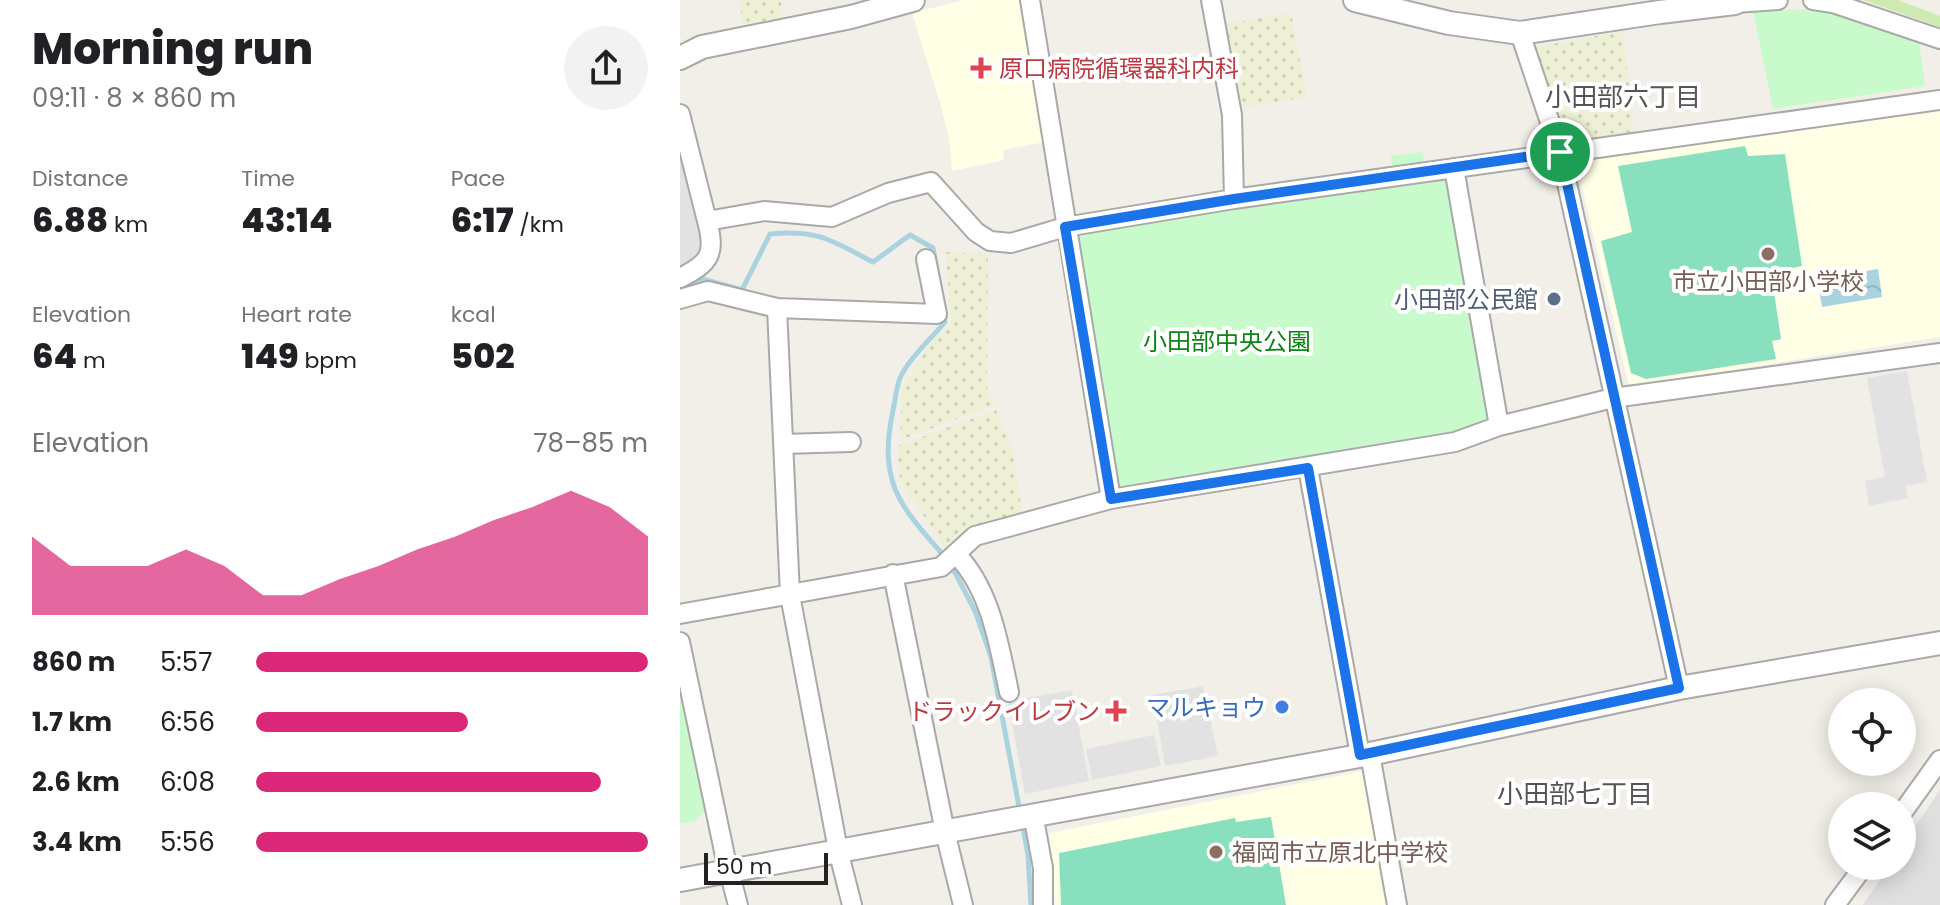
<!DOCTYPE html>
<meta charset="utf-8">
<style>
:root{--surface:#fff;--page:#f2f2f2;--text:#202124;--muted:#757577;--accent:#db2777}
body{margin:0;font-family:Poppins,"Noto Sans JP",sans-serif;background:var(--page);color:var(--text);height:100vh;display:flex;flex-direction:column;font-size:30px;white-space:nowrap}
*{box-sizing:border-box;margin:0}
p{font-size:26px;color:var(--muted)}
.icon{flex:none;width:44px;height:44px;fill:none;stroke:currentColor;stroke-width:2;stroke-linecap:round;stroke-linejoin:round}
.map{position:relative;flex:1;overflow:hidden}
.sheet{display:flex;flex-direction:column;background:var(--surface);width:680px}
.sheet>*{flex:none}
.controls{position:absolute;left:1148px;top:688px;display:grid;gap:16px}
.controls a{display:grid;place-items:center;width:88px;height:88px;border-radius:50%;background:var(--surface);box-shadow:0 4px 20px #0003;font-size:40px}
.scale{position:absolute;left:24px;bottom:20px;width:124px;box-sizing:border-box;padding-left:8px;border:4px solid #222;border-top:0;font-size:22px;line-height:28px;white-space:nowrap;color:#222;-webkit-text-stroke:6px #fff;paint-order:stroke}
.pin{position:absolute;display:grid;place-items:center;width:68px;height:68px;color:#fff;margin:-34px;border:4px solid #fff;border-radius:50%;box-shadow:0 2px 8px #0007}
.round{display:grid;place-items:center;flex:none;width:84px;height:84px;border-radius:42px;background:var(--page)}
.head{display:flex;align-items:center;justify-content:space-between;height:136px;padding:0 32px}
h1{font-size:44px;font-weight:800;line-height:60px}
.stats{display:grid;grid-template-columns:repeat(3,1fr);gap:12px;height:136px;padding:8px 32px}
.stats div{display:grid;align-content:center}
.stats b{font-size:34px;font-weight:800}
.stats small{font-size:22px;font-weight:400}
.stats p{font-size:22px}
.chart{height:224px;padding:16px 32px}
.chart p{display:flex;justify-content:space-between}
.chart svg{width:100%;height:144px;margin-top:8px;fill:var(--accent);opacity:.7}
ul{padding:0 32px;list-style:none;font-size:26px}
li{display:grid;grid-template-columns:128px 96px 1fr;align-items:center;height:60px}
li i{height:20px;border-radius:10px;background:var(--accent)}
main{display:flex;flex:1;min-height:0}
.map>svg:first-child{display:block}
.residential{fill:#e0dfdf}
.education{fill:#ffffe5}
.farmland{fill:url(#farmland-dots)}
.grass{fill:#cdebb0}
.park{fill:#c8facc}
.pitch{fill:#88e0be}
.parking{fill:#e2e2e2}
.water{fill:url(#water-waves)}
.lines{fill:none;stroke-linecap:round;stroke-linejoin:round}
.stream{stroke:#aad3df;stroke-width:5}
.minor-casing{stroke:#a9a9a9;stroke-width:22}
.tertiary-casing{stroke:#a9a9a9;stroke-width:26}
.minor{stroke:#fff;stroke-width:18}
.tertiary{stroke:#fff;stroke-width:22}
.route-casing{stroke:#fff;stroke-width:16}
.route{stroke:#1a73e8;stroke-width:10}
.health-dot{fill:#e0444e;stroke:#fff;stroke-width:3}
.education-dot{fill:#8d6e63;stroke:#fff;stroke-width:3}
.service-dot{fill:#5c6f8a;stroke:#fff;stroke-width:3}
.shop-dot{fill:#3f7fe0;stroke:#fff;stroke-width:3}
.labels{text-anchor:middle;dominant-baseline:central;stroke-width:8;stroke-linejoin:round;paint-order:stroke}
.health-label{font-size:24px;fill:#be3a42;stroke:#fff;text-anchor:start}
.education-label{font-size:24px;fill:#785e54;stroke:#fff}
.service-label{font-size:24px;fill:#4e5e75;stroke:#fff;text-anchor:end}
.park-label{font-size:24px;fill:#0c8416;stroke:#fff}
.shop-label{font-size:24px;fill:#366cbe;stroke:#fff;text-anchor:end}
.neighbourhood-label{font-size:26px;fill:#555;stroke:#fff}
</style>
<main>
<section class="sheet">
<div class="head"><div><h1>Morning run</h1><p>09:11 · 8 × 860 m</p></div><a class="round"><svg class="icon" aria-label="share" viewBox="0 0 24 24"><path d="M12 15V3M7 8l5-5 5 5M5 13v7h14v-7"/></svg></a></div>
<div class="stats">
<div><p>Distance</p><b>6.88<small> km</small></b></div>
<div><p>Time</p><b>43:14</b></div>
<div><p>Pace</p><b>6:17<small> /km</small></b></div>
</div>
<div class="stats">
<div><p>Elevation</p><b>64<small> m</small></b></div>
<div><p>Heart rate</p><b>149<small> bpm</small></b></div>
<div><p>kcal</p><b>502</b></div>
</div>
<div class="chart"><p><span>Elevation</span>78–85 m</p>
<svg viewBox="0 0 160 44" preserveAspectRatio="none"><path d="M0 44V20L10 29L20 29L30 29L40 24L50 29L60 38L70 38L80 33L90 29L100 24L110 20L120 15L130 11L140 6L150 11L160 20V44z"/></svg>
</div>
<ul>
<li><b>860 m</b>5:57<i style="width:100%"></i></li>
<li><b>1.7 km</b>6:56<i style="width:54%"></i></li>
<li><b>2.6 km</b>6:08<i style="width:88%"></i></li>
<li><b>3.4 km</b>5:56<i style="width:100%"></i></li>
</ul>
</section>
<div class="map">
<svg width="1260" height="905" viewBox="0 0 1260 905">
<defs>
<pattern id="farmland-dots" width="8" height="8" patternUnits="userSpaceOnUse" patternTransform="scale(2)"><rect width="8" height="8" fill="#eef0d5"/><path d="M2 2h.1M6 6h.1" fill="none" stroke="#ccceb7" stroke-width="1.8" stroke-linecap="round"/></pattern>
<pattern id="water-waves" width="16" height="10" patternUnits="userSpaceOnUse" patternTransform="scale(2)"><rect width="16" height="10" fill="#aad3df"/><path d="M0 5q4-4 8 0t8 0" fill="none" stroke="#92b5bf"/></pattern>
</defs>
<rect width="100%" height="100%" fill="#f2efe9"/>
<!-- residential -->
<path class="residential" d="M 1260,790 L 1260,905 L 1183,905 L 1209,866 L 1222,866 L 1222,846 Z"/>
<!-- education -->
<path class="education" d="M 284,0 L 340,0 L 365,142 L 323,150 L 324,160 L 272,171 L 269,139 L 261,106 L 232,13 Z
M 1260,109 L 1260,337 L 949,386 L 898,170 L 904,161 Z
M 688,770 L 710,905 L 375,905 L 369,833 Z"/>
<!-- farmland -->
<path class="farmland" d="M 60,0 L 101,0 L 101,19 L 62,25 Z
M 611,13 L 627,97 L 559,108 L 545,24 Z
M 943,31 L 954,133 L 886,143 L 856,47 Z
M 266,252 L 308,254 L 307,387 L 314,405 L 220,440 L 222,389 L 250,344 L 271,324 Z
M 316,410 L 333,452 L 342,512 L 281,533 L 265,548 L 220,480 L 217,446 Z"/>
<!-- grass -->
<path class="grass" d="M 1183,0 L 1218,0 L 1260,16 L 1260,27 Z"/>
<!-- park -->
<path class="park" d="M 1140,9 L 1239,42 L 1245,86 L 1093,109 L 1073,11 Z
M 743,152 L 744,163 L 712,167 L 711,156 Z
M 774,168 L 819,426 L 431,499 L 385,227 Z
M 0,678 L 26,809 L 15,821 L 0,824 Z"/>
<!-- pitch -->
<path class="pitch" d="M 1065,146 L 1068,156 L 1105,154 L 1122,266 L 1091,272 L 1101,339 L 1092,341 L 1096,359 L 966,379 L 951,373 L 921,241 L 952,232 L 938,166 Z
M 591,817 L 606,905 L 381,905 L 379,853 L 555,818 L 556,822 Z"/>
<!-- parking -->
<path class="parking" d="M 0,145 L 28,245 L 19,259 L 0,268 Z
M 1227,371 L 1247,482 L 1226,486 L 1228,498 L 1189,506 L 1185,481 L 1205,477 L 1187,378 Z
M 523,686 L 538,756 L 485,766 L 473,695 Z
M 392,690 L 409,781 L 345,794 L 328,701 Z
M 474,735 L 481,766 L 412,780 L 406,749 Z"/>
<!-- water -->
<path class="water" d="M 1198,269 L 1202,297 L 1142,307 L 1137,279 Z"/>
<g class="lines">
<!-- stream -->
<path class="stream" d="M 0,287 L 23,279 L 62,290 L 90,234 C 138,229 152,241 193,262 L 230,235 L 253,248 L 259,281
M 264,314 L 265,322 C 251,339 233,354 222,374 C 216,384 216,398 213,410 C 198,483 219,505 265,557
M 271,565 L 295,611 L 311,657 L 340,812
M 342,822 L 348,855 L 351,905"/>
<defs>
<path id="minor" d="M 350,0 L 431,499
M 531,0 L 552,115 L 554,199
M 1054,0 L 1055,3 L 1098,0
M 1133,0 L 1153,3 L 1260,39
M 840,33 L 880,152 L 999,688
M 0,114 L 27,221 L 84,211 L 152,217 L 208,193 L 251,182 L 296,232 L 310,241 L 331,243 L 385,227 L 554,199 L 1260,100
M 774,168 L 819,426
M 0,278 C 30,263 36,254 27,221
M 0,299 L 28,291 L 97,308 L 257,314 L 246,259
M 97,308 L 110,595 L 158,850 L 172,905
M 103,444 L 171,442
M 628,468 L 680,755
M 276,554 C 311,590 319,645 329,692
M 213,574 L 265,832 L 283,905
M 0,614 L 261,567 L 295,536 L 431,499 L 775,442 L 819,426 L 933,398 L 1260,353
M 0,642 L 45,856 L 58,905
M 690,754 L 717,905
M 1222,813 L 1260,760
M 353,814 L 363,868 L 363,905
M 1155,905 L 1184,866"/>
<path id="tertiary" d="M 675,0 L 769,23 L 840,33 L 980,12 L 1055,3
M 0,58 L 22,47 L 171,17 L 233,0
M 0,880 L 690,754 L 999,688 L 1260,643"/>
</defs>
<!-- minor casing -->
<use href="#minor" class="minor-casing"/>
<!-- tertiary casing -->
<use href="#tertiary" class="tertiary-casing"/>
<!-- minor -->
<use href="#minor" class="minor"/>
<!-- tertiary -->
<use href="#tertiary" class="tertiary"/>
</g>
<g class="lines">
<defs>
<path id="route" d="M 880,152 L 999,688 L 680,755 L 628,468 L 431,499 L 385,227 L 554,199 Z"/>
</defs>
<!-- route casing -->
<use href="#route" class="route-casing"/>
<!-- route -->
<use href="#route" class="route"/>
</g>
<!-- markers -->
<g class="health-dot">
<path d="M297 56h8v8h8v8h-8v8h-8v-8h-8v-8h8z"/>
<path d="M432 699h8v8h8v8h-8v8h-8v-8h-8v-8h8z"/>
</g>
<g class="education-dot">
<circle cx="1088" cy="254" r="8"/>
<circle cx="536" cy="852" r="8"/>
</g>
<circle class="service-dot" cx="874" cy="299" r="8"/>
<circle class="shop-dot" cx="602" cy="707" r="8"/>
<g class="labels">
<!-- health labels -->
<g class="health-label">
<text x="319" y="68">原口病院循環器科内科</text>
<text x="420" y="711" text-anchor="end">ドラックイレブン</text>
</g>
<!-- education labels -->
<g class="education-label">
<text x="1088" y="281">市立小田部小学校</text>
<text x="552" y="852" text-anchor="start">福岡市立原北中学校</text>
</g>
<!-- service labels -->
<g class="service-label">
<text x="858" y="299">小田部公民館</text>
</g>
<!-- park labels -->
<g class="park-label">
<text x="547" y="341">小田部中央公園</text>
</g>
<!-- shop labels -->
<g class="shop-label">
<text x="586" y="707">マルキョウ</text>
</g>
<!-- neighbourhood labels -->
<g class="neighbourhood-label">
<text x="943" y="97">小田部六丁目</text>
<text x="895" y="794">小田部七丁目</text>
</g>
</g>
</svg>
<div class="controls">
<a><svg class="icon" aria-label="locate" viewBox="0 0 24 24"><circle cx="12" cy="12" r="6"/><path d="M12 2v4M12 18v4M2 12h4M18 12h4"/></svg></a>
<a><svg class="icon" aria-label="layers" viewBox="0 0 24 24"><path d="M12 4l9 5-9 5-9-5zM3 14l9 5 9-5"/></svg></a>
</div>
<div class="scale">50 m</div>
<div class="pin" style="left:880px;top:152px;background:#1e9e55"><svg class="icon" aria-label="arrive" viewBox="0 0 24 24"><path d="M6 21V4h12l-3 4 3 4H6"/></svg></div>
</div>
</main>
